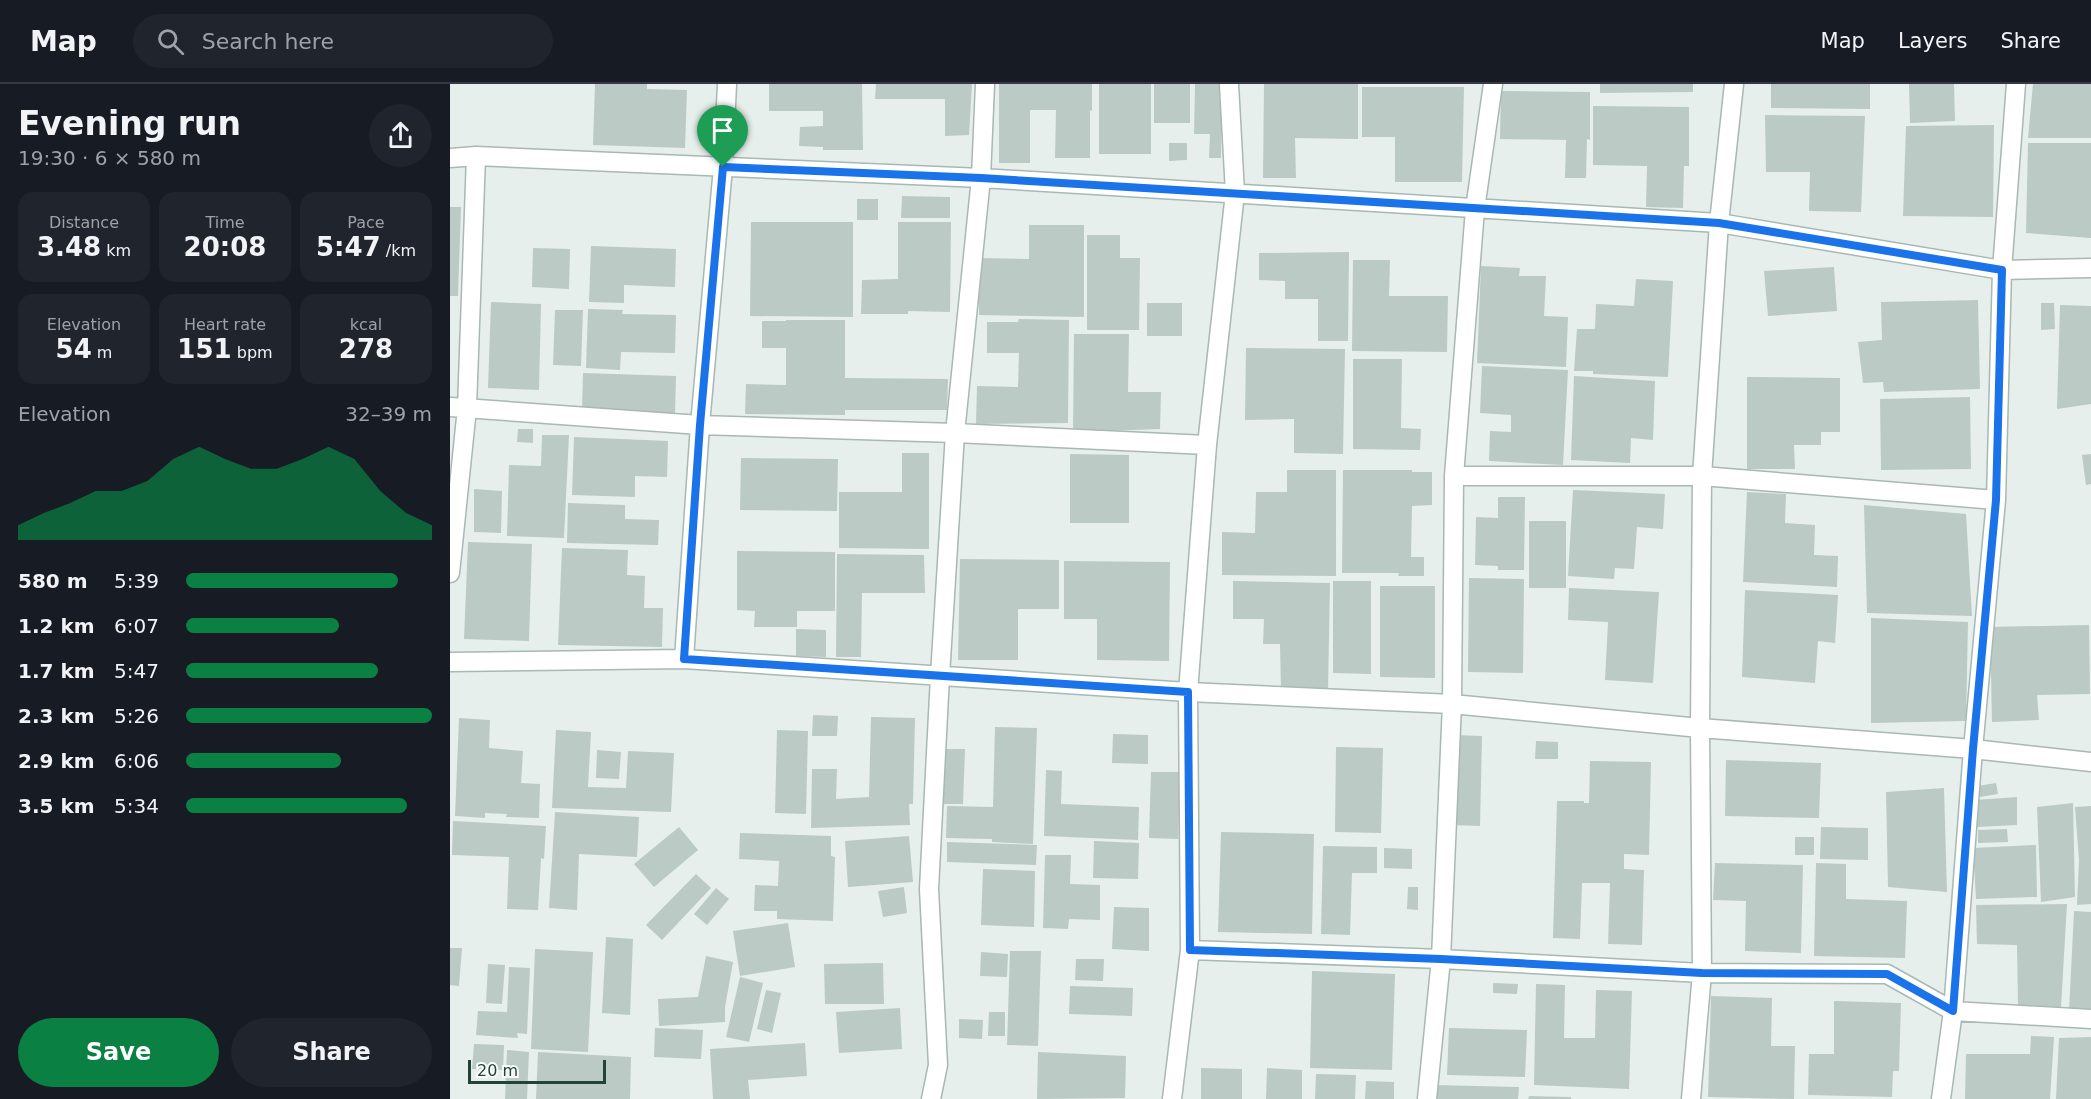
<!DOCTYPE html>
<meta charset="utf-8">
<style>
:root{--surface:#171b24;--page:#20242c;--text:#f1f3f6;--muted:#9ea1a6;--line:#363941;--accent:#0b8043}
body{margin:0;font-family:"DejaVu Sans",sans-serif;background:var(--page);color:var(--text);height:100vh;display:flex;flex-direction:column;font-size:22px;white-space:nowrap}
*{box-sizing:border-box;margin:0}
p{font-size:20px;color:var(--muted)}
.icon{flex:none;width:33px;height:33px;fill:none;stroke:currentColor;stroke-width:2;stroke-linecap:round;stroke-linejoin:round}
.map{position:relative;flex:1;overflow:hidden}
.side{display:flex;flex-direction:column;background:var(--surface);width:450px}
.side>*{flex:none}
.scale{position:absolute;left:18px;bottom:15px;width:138px;box-sizing:border-box;padding-left:6px;border:3px solid #24423a;border-top:0;font-size:16px;line-height:21px;white-space:nowrap;color:#24423a;-webkit-text-stroke:4px #f7fbf9;paint-order:stroke}
.pin{position:absolute;display:grid;place-items:center;width:51px;height:51px;color:#fff;margin:-62px -26px;border-radius:50% 50% 50% 0;rotate:-45deg;box-shadow:0 0 6px #0007}
.pin .icon{rotate:45deg}
.round{display:grid;place-items:center;flex:none;width:63px;height:63px;border-radius:32px;background:var(--page)}
.overview{display:flex;align-items:center;justify-content:space-between;height:102px;padding:0 18px}
h1{font-size:33px;font-weight:600;line-height:45px}
.figures{display:grid;grid-template-columns:repeat(3,1fr);gap:9px;height:102px;padding:6px 18px}
.figures div{display:grid;align-content:center;border-radius:15px;background:var(--page);text-align:center}
.figures b{font-size:26px;font-weight:600}
.figures small{font-size:16px;font-weight:400}
.figures p{font-size:16px}
.chart{height:168px;padding:12px 18px}
.chart p{display:flex;justify-content:space-between}
.chart svg{width:100%;height:108px;margin-top:6px;fill:var(--accent);opacity:.7}
.cta{display:flex;gap:12px;margin-top:auto;padding:12px 18px}
.cta a{flex:1;height:69px;border-radius:36px;background:var(--accent);color:#fff;font-size:24px;font-weight:600;line-height:69px;text-align:center}
.cta a+a{background:var(--page);color:var(--text)}
ul{padding:0 18px;list-style:none;font-size:20px}
li{display:grid;grid-template-columns:96px 72px 1fr;align-items:center;height:45px}
li i{height:15px;border-radius:8px;background:var(--accent)}
header{display:flex;align-items:center;gap:36px;box-sizing:border-box;height:84px;padding:0 30px;background:var(--surface);border-bottom:2px solid var(--line)}
header strong{font-size:28px}
nav{display:flex;gap:33px;margin-inline-start:auto;font-size:21px}
.search{width:420px;height:54px;background:var(--page);display:flex;align-items:center;gap:15px;box-sizing:border-box;padding:0 21px;border-radius:33px;color:var(--muted);font-size:22px}
main{display:flex;flex:1;min-height:0}
.map>svg:first-child{display:block}
.building{fill:#bbcac4}
.lines{fill:none;stroke-linecap:round;stroke-linejoin:round}
.minor-casing{stroke:#a8b8b2;stroke-width:21}
.minor{stroke:#fff;stroke-width:18}
.route-casing{stroke:#fff;stroke-width:12}
.route{stroke:#1a73e8;stroke-width:8}
</style>
<header>
<strong>Map</strong>
<div class="search"><svg class="icon" aria-label="search" viewBox="0 0 24 24"><circle cx="10" cy="10" r="6"/><path d="M15 15l6 6"/></svg>Search here</div>
<nav><a>Map</a><a>Layers</a><a>Share</a></nav>
</header>
<main>
<section class="side">
<div class="overview"><div><h1>Evening run</h1><p>19:30 · 6 × 580 m</p></div><a class="round"><svg class="icon" aria-label="share" viewBox="0 0 24 24"><path d="M12 15V3M7 8l5-5 5 5M5 13v7h14v-7"/></svg></a></div>
<div class="figures">
<div><p>Distance</p><b>3.48<small> km</small></b></div>
<div><p>Time</p><b>20:08</b></div>
<div><p>Pace</p><b>5:47<small> /km</small></b></div>
</div>
<div class="figures">
<div><p>Elevation</p><b>54<small> m</small></b></div>
<div><p>Heart rate</p><b>151<small> bpm</small></b></div>
<div><p>kcal</p><b>278</b></div>
</div>
<div class="chart"><p><span>Elevation</span>32–39 m</p>
<svg viewBox="0 0 160 44" preserveAspectRatio="none"><path d="M0 44V38L10 33L20 29L30 24L40 24L50 20L60 11L70 6L80 11L90 15L100 15L110 11L120 6L130 11L140 24L150 33L160 38V44z"/></svg>
</div>
<ul>
<li><b>580 m</b>5:39<i style="width:86%"></i></li>
<li><b>1.2 km</b>6:07<i style="width:62%"></i></li>
<li><b>1.7 km</b>5:47<i style="width:78%"></i></li>
<li><b>2.3 km</b>5:26<i style="width:100%"></i></li>
<li><b>2.9 km</b>6:06<i style="width:63%"></i></li>
<li><b>3.5 km</b>5:34<i style="width:90%"></i></li>
</ul>
<div class="cta"><a>Save</a><a>Share</a></div>
</section>
<div class="map">
<svg width="1641" height="1015" viewBox="0 0 1641 1015">
<rect width="100%" height="100%" fill="#e6efeb"/>
<!-- building -->
<path class="building" d="M 145,0 L 197,0 L 197,5 L 237,6 L 235,64 L 143,61 Z
M 319,0 L 412,0 L 413,66 L 373,66 L 373,63 L 349,62 L 350,43 L 373,42 L 373,27 L 319,27 Z
M 426,0 L 522,0 L 519,51 L 495,52 L 495,15 L 425,15 Z
M 549,0 L 642,0 L 642,27 L 640,26 L 640,74 L 605,74 L 606,26 L 580,26 L 580,79 L 549,79 Z
M 649,0 L 701,0 L 701,70 L 649,70 Z
M 704,0 L 740,0 L 740,39 L 704,39 Z
M 745,0 L 772,0 L 771,74 L 759,74 L 760,50 L 744,50 Z
M 814,0 L 908,0 L 908,55 L 845,54 L 846,94 L 813,94 Z
M 1150,0 L 1243,0 L 1243,8 L 1150,9 Z
M 1321,0 L 1420,0 L 1420,25 L 1321,24 Z
M 1459,0 L 1504,0 L 1505,37 L 1460,39 Z
M 1583,0 L 1641,0 L 1641,54 L 1578,54 Z
M 912,3 L 1014,3 L 1012,98 L 945,98 L 945,53 L 912,53 Z
M 1051,7 L 1140,8 L 1140,56 L 1137,55 L 1136,94 L 1115,94 L 1116,56 L 1050,55 Z
M 1143,22 L 1239,23 L 1239,82 L 1234,82 L 1233,124 L 1196,123 L 1197,82 L 1143,81 Z
M 1315,31 L 1415,32 L 1411,128 L 1359,127 L 1360,88 L 1316,88 Z
M 1544,41 L 1543,133 L 1453,132 L 1456,42 Z
M 719,59 L 737,59 L 737,76 L 719,77 Z
M 1578,59 L 1641,59 L 1641,154 L 1576,149 Z
M 452,112 L 500,113 L 500,134 L 451,134 Z
M 407,115 L 428,115 L 428,136 L 407,136 Z
M 0,123 L 11,123 L 8,212 L 0,212 Z
M 301,138 L 403,138 L 403,233 L 300,232 Z
M 448,138 L 501,138 L 500,228 L 458,227 L 458,230 L 411,230 L 412,196 L 448,195 Z
M 579,141 L 634,141 L 634,233 L 529,231 L 529,174 L 579,175 Z
M 637,151 L 670,151 L 670,174 L 690,174 L 689,246 L 637,246 Z
M 141,162 L 226,165 L 225,203 L 174,201 L 174,219 L 139,218 Z
M 83,164 L 120,165 L 119,205 L 82,203 Z
M 899,168 L 898,257 L 868,257 L 868,215 L 835,215 L 835,197 L 809,196 L 809,169 Z
M 903,176 L 940,176 L 939,212 L 998,212 L 997,268 L 902,267 Z
M 1031,182 L 1070,184 L 1069,192 L 1096,192 L 1094,232 L 1118,233 L 1116,283 L 1027,279 Z
M 1384,183 L 1387,227 L 1318,232 L 1314,187 Z
M 1186,195 L 1223,197 L 1218,293 L 1143,290 L 1143,287 L 1124,287 L 1127,245 L 1145,245 L 1146,220 L 1184,222 Z
M 1528,216 L 1530,305 L 1434,308 L 1433,298 L 1413,299 L 1408,258 L 1432,256 L 1431,218 Z
M 41,218 L 91,220 L 89,306 L 38,304 Z
M 697,219 L 732,219 L 732,252 L 697,252 Z
M 1591,219 L 1604,219 L 1605,245 L 1591,246 Z
M 1610,221 L 1641,222 L 1641,320 L 1607,325 Z
M 138,225 L 173,226 L 172,230 L 226,231 L 225,269 L 171,268 L 170,286 L 136,284 Z
M 105,226 L 133,226 L 131,282 L 103,281 Z
M 569,235 L 619,236 L 618,339 L 526,340 L 527,302 L 568,303 L 569,269 L 537,269 L 537,238 L 568,238 Z
M 336,236 L 395,236 L 395,294 L 498,295 L 497,326 L 395,326 L 395,331 L 295,330 L 296,300 L 336,301 L 336,264 L 312,264 L 312,237 L 336,237 Z
M 624,250 L 679,250 L 678,308 L 711,308 L 710,345 L 623,348 Z
M 796,264 L 895,265 L 893,370 L 844,369 L 844,335 L 795,336 Z
M 903,275 L 952,275 L 951,344 L 971,345 L 970,366 L 903,365 Z
M 1032,282 L 1118,286 L 1113,381 L 1039,377 L 1040,347 L 1061,348 L 1061,331 L 1030,329 Z
M 133,289 L 226,292 L 225,330 L 132,326 Z
M 1124,292 L 1205,297 L 1203,356 L 1181,354 L 1180,379 L 1121,376 Z
M 1297,293 L 1390,294 L 1390,348 L 1371,348 L 1371,361 L 1344,361 L 1345,385 L 1297,385 Z
M 1520,313 L 1521,385 L 1431,386 L 1430,315 Z
M 68,345 L 83,345 L 83,359 L 67,358 Z
M 92,351 L 119,351 L 114,454 L 57,452 L 59,381 L 91,382 Z
M 124,353 L 218,357 L 217,393 L 185,392 L 185,413 L 122,411 Z
M 452,369 L 479,369 L 479,465 L 389,464 L 389,408 L 452,408 Z
M 620,370 L 679,371 L 679,439 L 620,439 Z
M 1641,370 L 1641,400 L 1636,401 L 1632,371 Z
M 291,374 L 388,375 L 387,427 L 290,426 Z
M 837,386 L 886,386 L 886,492 L 772,491 L 772,448 L 805,449 L 806,408 L 837,408 Z
M 893,386 L 962,386 L 962,388 L 982,388 L 982,421 L 962,422 L 961,473 L 974,473 L 974,492 L 948,492 L 949,489 L 892,489 Z
M 24,405 L 52,407 L 51,449 L 24,448 Z
M 1123,406 L 1215,410 L 1213,445 L 1187,443 L 1184,485 L 1165,484 L 1164,495 L 1118,492 Z
M 1297,408 L 1336,410 L 1335,439 L 1365,441 L 1364,471 L 1388,472 L 1387,503 L 1293,498 Z
M 1048,413 L 1075,413 L 1074,486 L 1048,486 L 1048,482 L 1025,481 L 1026,433 L 1048,434 Z
M 118,419 L 175,421 L 175,435 L 209,436 L 208,461 L 117,459 Z
M 1414,421 L 1516,430 L 1522,532 L 1417,529 Z
M 1079,437 L 1116,437 L 1116,504 L 1079,504 Z
M 18,458 L 82,460 L 79,557 L 14,555 Z
M 112,464 L 178,466 L 177,491 L 195,492 L 194,524 L 213,524 L 212,563 L 108,561 Z
M 287,467 L 385,468 L 385,527 L 347,527 L 347,543 L 304,543 L 305,527 L 287,526 Z
M 387,470 L 474,471 L 475,509 L 412,509 L 411,573 L 386,573 Z
M 510,475 L 609,476 L 609,525 L 568,525 L 568,576 L 508,576 Z
M 614,477 L 720,478 L 719,577 L 647,576 L 647,535 L 614,535 Z
M 1019,494 L 1074,495 L 1073,589 L 1018,588 Z
M 783,497 L 880,499 L 878,606 L 831,606 L 830,560 L 813,560 L 814,535 L 783,535 Z
M 883,497 L 921,497 L 921,590 L 883,589 Z
M 930,502 L 985,502 L 985,594 L 930,593 Z
M 1119,504 L 1209,508 L 1203,599 L 1155,596 L 1158,538 L 1118,536 Z
M 1295,506 L 1388,511 L 1385,559 L 1368,557 L 1365,599 L 1292,593 Z
M 1421,534 L 1518,538 L 1516,637 L 1421,639 Z
M 1639,541 L 1640,610 L 1587,611 L 1589,636 L 1542,638 L 1540,543 Z
M 346,545 L 376,546 L 376,573 L 346,572 Z
M 363,631 L 388,632 L 387,652 L 362,652 Z
M 421,633 L 465,634 L 463,720 L 459,720 L 460,741 L 361,744 L 362,685 L 387,685 L 386,715 L 419,713 Z
M 9,634 L 40,636 L 39,664 L 73,667 L 71,699 L 90,700 L 89,734 L 56,733 L 57,730 L 35,729 L 35,734 L 5,732 Z
M 545,643 L 587,644 L 583,760 L 542,758 L 542,755 L 496,754 L 497,722 L 543,723 Z
M 106,646 L 141,648 L 138,703 L 176,704 L 178,667 L 224,669 L 221,728 L 102,724 Z
M 327,646 L 358,647 L 356,730 L 325,729 Z
M 663,650 L 698,651 L 698,680 L 662,679 Z
M 1005,651 L 1032,652 L 1030,742 L 1003,741 Z
M 1086,657 L 1108,658 L 1108,675 L 1085,675 Z
M 886,663 L 933,664 L 931,749 L 885,748 Z
M 493,665 L 515,665 L 513,720 L 492,720 Z
M 147,666 L 171,668 L 169,695 L 146,694 Z
M 1276,676 L 1371,679 L 1369,734 L 1275,732 Z
M 1140,677 L 1201,678 L 1199,771 L 1174,770 L 1174,785 L 1194,786 L 1192,861 L 1158,860 L 1160,799 L 1132,799 L 1130,855 L 1103,854 L 1107,717 L 1134,717 L 1134,719 L 1139,719 Z
M 596,686 L 612,687 L 611,720 L 689,723 L 688,756 L 594,752 Z
M 701,688 L 730,688 L 728,755 L 699,754 Z
M 1546,699 L 1548,710 L 1530,713 L 1528,702 Z
M 1494,704 L 1497,808 L 1438,803 L 1436,708 Z
M 1567,713 L 1567,741 L 1527,743 L 1525,716 Z
M 1623,719 L 1625,813 L 1591,818 L 1587,723 Z
M 1641,722 L 1641,820 L 1627,821 L 1629,776 L 1625,723 Z
M 105,728 L 189,733 L 187,773 L 129,770 L 127,826 L 99,824 Z
M 3,737 L 96,742 L 94,775 L 91,774 L 88,826 L 57,825 L 59,773 L 2,771 Z
M 229,743 L 248,766 L 204,803 L 184,780 Z
M 1371,743 L 1418,744 L 1418,776 L 1370,775 Z
M 1557,745 L 1558,758 L 1528,759 L 1528,746 Z
M 771,748 L 864,750 L 862,850 L 768,848 Z
M 290,749 L 381,752 L 381,772 L 385,773 L 383,837 L 327,835 L 327,827 L 304,827 L 305,801 L 328,802 L 329,777 L 289,775 Z
M 459,752 L 463,798 L 398,803 L 395,757 Z
M 1345,753 L 1364,753 L 1364,771 L 1345,771 Z
M 644,757 L 689,759 L 688,795 L 643,794 Z
M 497,758 L 587,761 L 586,781 L 497,778 Z
M 1586,761 L 1587,813 L 1526,815 L 1523,764 Z
M 873,762 L 927,763 L 927,789 L 902,789 L 900,851 L 871,850 Z
M 934,764 L 962,765 L 962,785 L 934,784 Z
M 595,771 L 621,771 L 620,800 L 650,801 L 650,836 L 619,835 L 618,845 L 593,844 Z
M 1265,779 L 1353,781 L 1351,869 L 1295,867 L 1296,817 L 1263,816 Z
M 1366,779 L 1396,780 L 1396,815 L 1457,817 L 1455,874 L 1364,872 Z
M 533,785 L 585,787 L 584,843 L 531,841 Z
M 246,790 L 261,804 L 212,856 L 196,841 Z
M 454,803 L 457,829 L 433,833 L 428,807 Z
M 958,803 L 968,803 L 968,826 L 957,825 Z
M 266,804 L 279,815 L 257,841 L 244,830 Z
M 1617,820 L 1611,923 L 1568,921 L 1567,861 L 1527,860 L 1526,821 Z
M 664,823 L 699,824 L 699,867 L 662,865 Z
M 1624,827 L 1641,828 L 1641,928 L 1619,927 Z
M 338,839 L 345,883 L 290,892 L 283,847 Z
M 156,853 L 183,855 L 180,931 L 152,929 Z
M 0,864 L 12,864 L 9,902 L 0,901 Z
M 85,865 L 143,868 L 138,968 L 81,965 Z
M 560,867 L 591,867 L 588,962 L 557,961 Z
M 531,868 L 558,870 L 557,893 L 530,892 Z
M 256,872 L 283,878 L 275,923 L 275,938 L 209,942 L 208,915 L 248,913 Z
M 626,875 L 654,875 L 653,897 L 625,896 Z
M 433,879 L 434,920 L 375,920 L 374,880 Z
M 38,880 L 55,881 L 52,920 L 36,919 Z
M 59,883 L 80,884 L 77,950 L 67,949 L 68,954 L 26,951 L 28,927 L 57,928 Z
M 862,887 L 945,890 L 942,986 L 860,984 Z
M 290,893 L 313,899 L 299,958 L 276,953 Z
M 1043,899 L 1068,900 L 1067,910 L 1043,909 Z
M 1086,900 L 1115,901 L 1114,954 L 1145,954 L 1146,906 L 1182,907 L 1179,1005 L 1084,1001 Z
M 620,902 L 683,904 L 682,932 L 619,930 Z
M 316,906 L 331,909 L 322,949 L 307,945 Z
M 1261,912 L 1322,914 L 1321,962 L 1345,962 L 1344,1015 L 1258,1013 Z
M 1384,917 L 1451,919 L 1449,987 L 1443,987 L 1442,1013 L 1358,1011 L 1359,970 L 1384,970 Z
M 450,924 L 452,965 L 389,969 L 386,928 Z
M 539,928 L 555,928 L 555,952 L 538,952 Z
M 509,935 L 533,936 L 532,955 L 509,954 Z
M 205,944 L 253,946 L 251,975 L 204,973 Z
M 999,944 L 1077,946 L 1075,993 L 997,991 Z
M 1581,952 L 1604,953 L 1600,1015 L 1515,1015 L 1516,970 L 1580,970 Z
M 1641,953 L 1641,1015 L 1606,1015 L 1609,954 Z
M 355,959 L 357,992 L 298,996 L 300,1015 L 263,1015 L 260,965 Z
M 24,960 L 54,961 L 53,986 L 22,985 Z
M 57,966 L 79,968 L 77,1015 L 55,1015 Z
M 88,968 L 181,973 L 180,1015 L 86,1015 Z
M 588,968 L 676,972 L 675,1014 L 587,1015 Z
M 751,984 L 792,985 L 792,1015 L 751,1015 Z
M 817,984 L 852,986 L 852,1015 L 816,1015 Z
M 866,990 L 906,991 L 905,1015 L 865,1015 Z
M 916,997 L 944,998 L 944,1015 L 915,1015 Z
M 984,1001 L 1069,1003 L 1068,1015 L 984,1015 Z
M 1079,1012 L 1121,1013 L 1121,1015 L 1078,1015 Z"/>
<g class="lines">
<defs>
<path id="minor" d="M 0,74 L 26,72 L 531,94 L 1269,139 L 1552,186 L 1641,184
M 0,323 L 250,341 L 505,349 L 757,361
M 1004,392 L 1252,392 L 1546,416
M 0,489 L 17,324 L 26,72
M 234,575 L 250,341 L 273,83 L 277,0
M 0,578 L 234,575 L 738,608 L 1002,620 L 1250,644 L 1523,665 L 1641,678
M 740,866 L 991,875 L 1252,889 L 1437,890 L 1503,927 L 1641,935
M 481,1015 L 488,981 L 479,805 L 490,592 L 505,349 L 531,94 L 535,0
M 722,1015 L 740,866 L 738,608 L 757,361 L 785,109 L 779,0
M 977,1015 L 991,875 L 1002,620 L 1004,392 L 1025,125 L 1043,0
M 1241,1015 L 1252,889 L 1250,644 L 1252,392 L 1269,139 L 1284,0
M 1491,1015 L 1503,927 L 1523,665 L 1546,416 L 1552,186 L 1566,0"/>
</defs>
<!-- minor casing -->
<use href="#minor" class="minor-casing"/>
<!-- minor -->
<use href="#minor" class="minor"/>
</g>
<g class="lines">
<defs>
<path id="route" d="M 273,83 L 531,94 L 1269,139 L 1552,186 L 1546,416 L 1523,665 L 1503,927 L 1437,890 L 1252,889 L 991,875 L 740,866 L 738,608 L 234,575 L 250,341 Z"/>
</defs>
<!-- route casing -->
<use href="#route" class="route-casing"/>
<!-- route -->
<use href="#route" class="route"/>
</g>
</svg>
<div class="scale">20 m</div>
<div class="pin" style="left:273px;top:83px;background:#1e9e55"><svg class="icon" aria-label="arrive" viewBox="0 0 24 24"><path d="M6 21V4h12l-3 4 3 4H6"/></svg></div>
</div>
</main>
